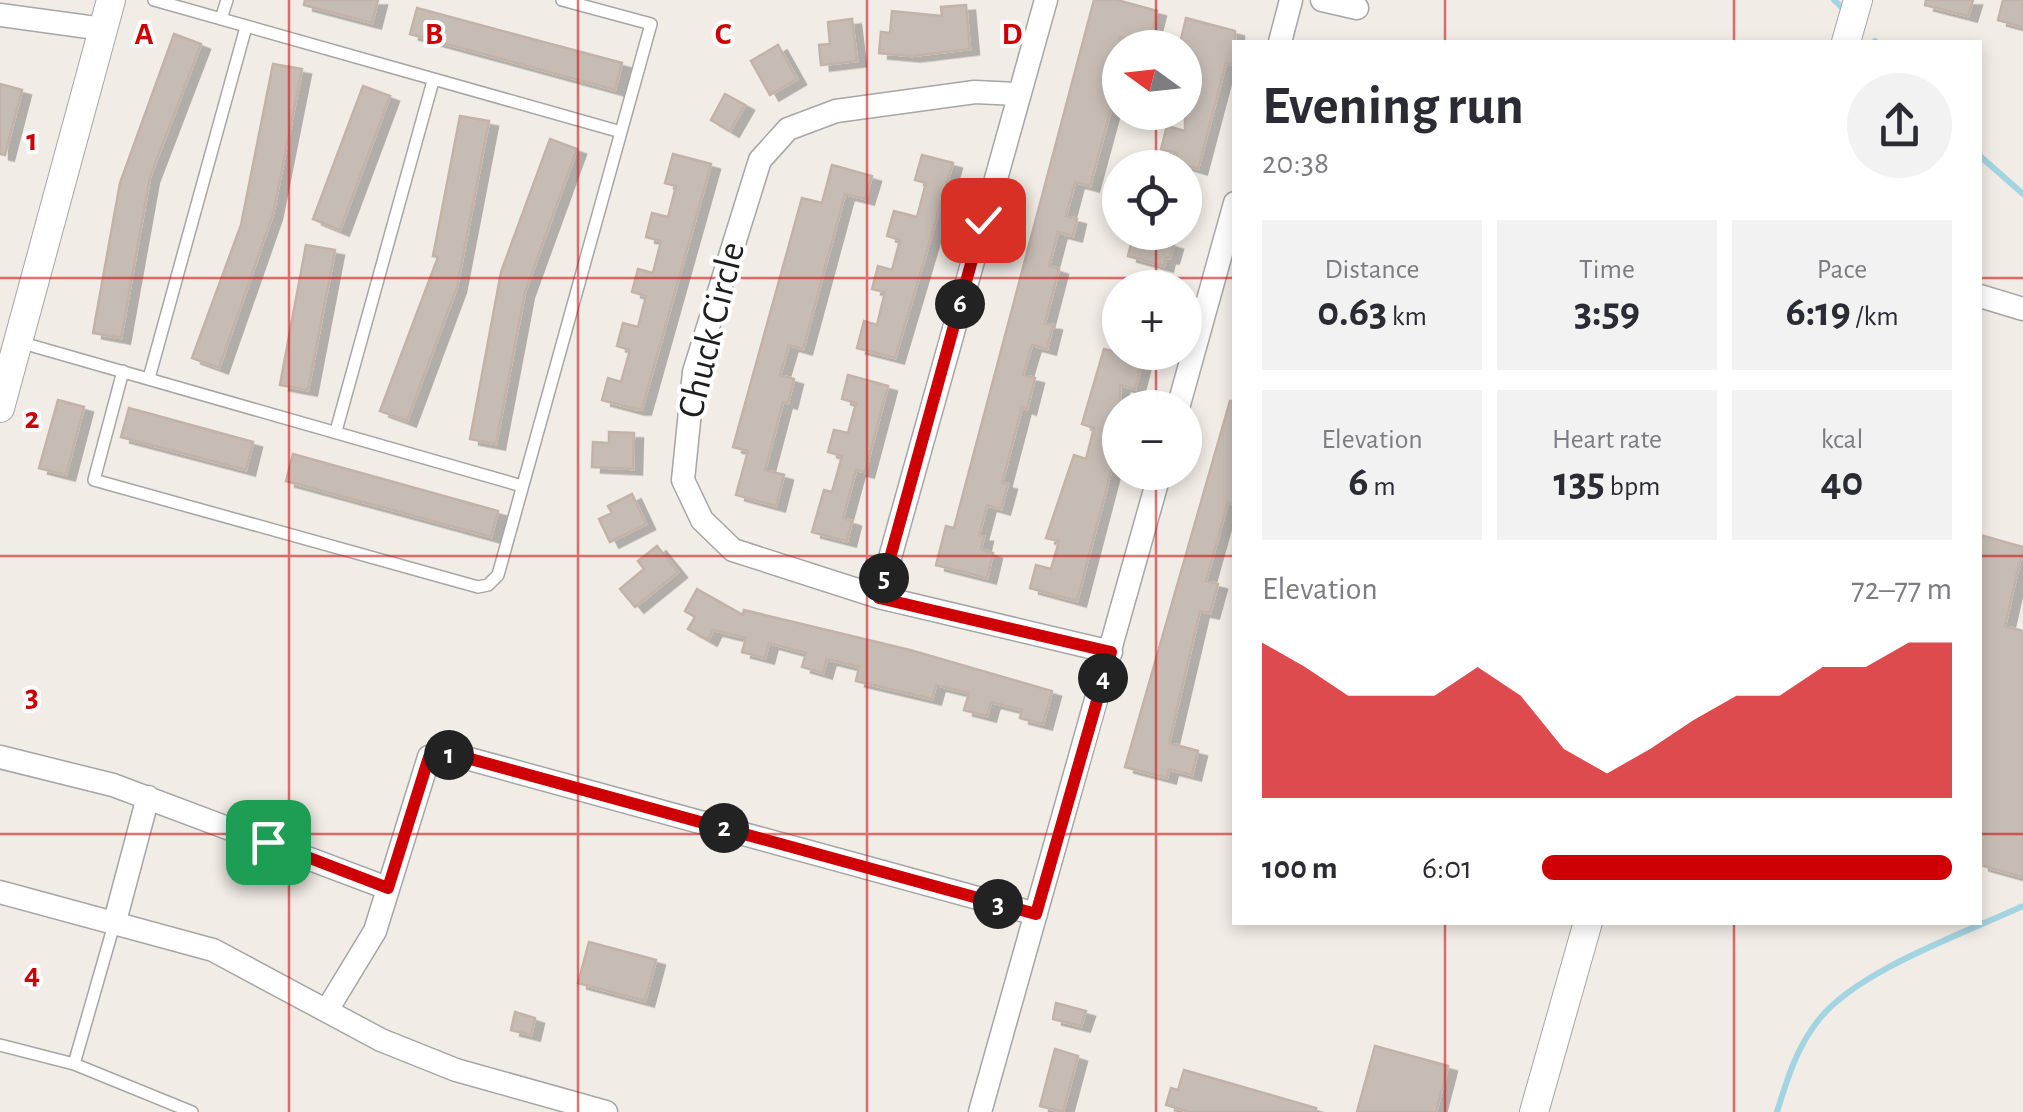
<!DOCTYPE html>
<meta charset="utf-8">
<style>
:root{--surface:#fff;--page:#f2f2f3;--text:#2b2b33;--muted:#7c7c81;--accent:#cf0005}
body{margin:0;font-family:"Alegreya Sans",sans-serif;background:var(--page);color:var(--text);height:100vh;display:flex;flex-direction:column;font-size:38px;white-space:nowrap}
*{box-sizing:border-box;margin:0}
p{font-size:32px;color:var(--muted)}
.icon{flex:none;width:55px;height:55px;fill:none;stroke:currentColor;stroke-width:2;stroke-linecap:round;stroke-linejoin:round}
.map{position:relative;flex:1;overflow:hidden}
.sheet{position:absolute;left:1232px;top:40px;width:750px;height:885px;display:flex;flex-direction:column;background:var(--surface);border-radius:0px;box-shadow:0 5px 15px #0003}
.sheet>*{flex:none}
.needle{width:65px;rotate:285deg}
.tools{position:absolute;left:1102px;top:30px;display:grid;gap:20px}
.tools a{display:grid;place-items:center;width:100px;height:100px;border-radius:50%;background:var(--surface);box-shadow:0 5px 15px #0003;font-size:50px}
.pin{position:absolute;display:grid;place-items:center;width:85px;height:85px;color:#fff;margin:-42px;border-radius:20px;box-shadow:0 5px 15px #0006}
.km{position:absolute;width:50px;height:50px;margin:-25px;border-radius:50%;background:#222;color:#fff;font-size:28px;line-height:50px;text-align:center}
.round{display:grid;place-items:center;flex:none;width:105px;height:105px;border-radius:52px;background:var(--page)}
.summary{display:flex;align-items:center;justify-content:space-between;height:170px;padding:0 30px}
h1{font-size:55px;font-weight:700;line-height:75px}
.stats{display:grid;grid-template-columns:repeat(3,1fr);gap:15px;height:170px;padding:10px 30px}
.stats div{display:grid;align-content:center;border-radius:0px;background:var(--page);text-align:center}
.stats b{font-size:42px;font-weight:700}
.stats small{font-size:28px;font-weight:400}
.stats p{font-size:28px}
.chart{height:280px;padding:20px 30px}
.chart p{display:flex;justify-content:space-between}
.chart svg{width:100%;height:180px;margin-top:10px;fill:var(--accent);opacity:.7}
ul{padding:0 30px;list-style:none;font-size:32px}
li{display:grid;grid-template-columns:160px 120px 1fr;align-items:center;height:75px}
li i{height:25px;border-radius:12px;background:var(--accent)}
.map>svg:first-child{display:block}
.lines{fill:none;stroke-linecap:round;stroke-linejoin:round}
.stream{stroke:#a3d4e1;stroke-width:6}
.building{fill:#c6bcb4;stroke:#c3b2a7;stroke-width:2.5;filter:url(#shadow)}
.service-casing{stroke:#a6a6a6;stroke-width:14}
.minor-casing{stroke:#a6a6a6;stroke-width:25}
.tertiary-casing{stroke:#a6a6a6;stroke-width:30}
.service{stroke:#fff;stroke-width:11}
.minor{stroke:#fff;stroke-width:22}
.tertiary{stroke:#fff;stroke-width:28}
.route-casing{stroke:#fff;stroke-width:20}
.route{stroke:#cf0005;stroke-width:12}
.grid{fill:none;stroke:#cf0005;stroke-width:2.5;stroke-opacity:0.55}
.labels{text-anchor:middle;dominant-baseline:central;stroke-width:8;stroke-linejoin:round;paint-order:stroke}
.street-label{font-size:38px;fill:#1f1f1f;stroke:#fff}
.grid-label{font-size:32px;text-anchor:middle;font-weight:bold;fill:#cf0005;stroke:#fff;stroke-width:8;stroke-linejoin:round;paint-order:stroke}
</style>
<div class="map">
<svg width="2023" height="1112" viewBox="0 0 2023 1112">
<defs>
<filter id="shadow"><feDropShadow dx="9" dy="5.5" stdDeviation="0" flood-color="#0004"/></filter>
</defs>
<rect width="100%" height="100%" fill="#f1ece5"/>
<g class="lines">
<!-- stream -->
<path class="stream" d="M 1834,0 L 1846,11
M 1875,41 L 1876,42
M 1980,156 L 2023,194
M 1777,1112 C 1787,1080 1796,1049 1817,1022 C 1855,971 1965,933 2023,906"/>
</g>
<!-- building -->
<path class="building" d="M 305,0 L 378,0 L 372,23 L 304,5 Z
M 1094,0 L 1117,0 L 1157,11 L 1148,45 L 1120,37 L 1120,76 L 1090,186 L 1075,182 L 1066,216 L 1077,219 L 1073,236 L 1058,232 L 1049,266 L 1059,269 L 1045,323 L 1053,325 L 1047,349 L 1032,345 L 1023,375 L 1035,378 L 1027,409 L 1022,407 L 1002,483 L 1008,484 L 1001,509 L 987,505 L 979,535 L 984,536 L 981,549 L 993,553 L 987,578 L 936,565 L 946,526 L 954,528 Z
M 1926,0 L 1973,0 L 1968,16 L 1925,5 Z
M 2003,0 L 2023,0 L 2023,27 L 1998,20 Z
M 966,5 L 970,49 L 912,56 L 879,53 L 881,32 L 890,33 L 892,11 L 942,16 L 941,7 Z
M 417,8 L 622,63 L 615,90 L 410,34 Z
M 1186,18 L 1235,31 L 1235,65 L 1226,63 L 1198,169 L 1175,162 L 1177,153 L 1161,149 L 1167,126 L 1185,131 L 1185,48 L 1179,48 Z
M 852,19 L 857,61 L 821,65 L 819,45 L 830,44 L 828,22 Z
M 174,34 L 201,44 L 150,177 L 121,338 L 93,333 L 120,183 Z
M 778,45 L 797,79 L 770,95 L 751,61 Z
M 273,64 L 302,69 L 273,214 L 219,368 L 192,358 L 241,225 Z
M 0,84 L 22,90 L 5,155 L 0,154 Z
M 363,86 L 390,96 L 340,230 L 313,219 Z
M 725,94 L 745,105 L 730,131 L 711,120 Z
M 460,116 L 489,121 L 457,287 L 407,421 L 380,411 L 438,257 L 433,256 Z
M 550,139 L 577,149 L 525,292 L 496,444 L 470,439 L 501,272 Z
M 673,154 L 711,164 L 642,409 L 635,409 L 602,400 L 608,378 L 621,382 L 630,350 L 617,346 L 623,323 L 638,327 L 646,296 L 632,292 L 638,269 L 653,273 L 661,241 L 646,237 L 652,213 L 668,217 L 676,186 L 665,183 Z
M 922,155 L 953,163 L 895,358 L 857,348 L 864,321 L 877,325 L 885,292 L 872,289 L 878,266 L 892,270 L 900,240 L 887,236 L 894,211 L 917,217 L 926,183 L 915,180 Z
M 832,165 L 872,176 L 865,199 L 845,194 L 803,349 L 789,345 L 780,375 L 794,379 L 788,403 L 783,402 L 765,470 L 784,475 L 776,506 L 736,495 L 748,451 L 733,447 L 802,198 L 822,203 Z
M 1134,233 L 1174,244 L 1170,258 L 1166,258 L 1164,266 L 1128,256 Z
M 306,245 L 335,250 L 308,390 L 280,385 Z
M 1104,349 L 1143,359 L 1135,389 L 1120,385 L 1120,437 L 1077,601 L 1030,588 L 1036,565 L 1051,569 L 1059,541 L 1046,538 L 1074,455 L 1086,459 L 1094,428 L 1082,424 Z
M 848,375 L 888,386 L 865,472 L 856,470 L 843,518 L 852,521 L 847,541 L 812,532 L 824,490 L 832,492 L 842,456 L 828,452 L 834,430 L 848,433 L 856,403 L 842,399 Z
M 58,400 L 84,407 L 66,475 L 39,468 Z
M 1230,401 L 1235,401 L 1235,504 L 1228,502 L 1206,581 L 1218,584 L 1210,613 L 1200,611 L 1169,743 L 1198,751 L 1192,775 L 1169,769 L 1167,778 L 1125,767 Z
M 129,408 L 253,442 L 246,470 L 121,437 Z
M 609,432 L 634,433 L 633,469 L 592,467 L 593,442 L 609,443 Z
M 293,454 L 498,511 L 491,537 L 286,481 Z
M 632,494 L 646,524 L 610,542 L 599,519 L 612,513 L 608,506 Z
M 1980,535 L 2023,547 L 2005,626 L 2023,631 L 2023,877 L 1980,865 Z
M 657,546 L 678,572 L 635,607 L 620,589 L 644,569 L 638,561 Z
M 697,589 L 743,615 L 744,610 L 910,650 L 1052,691 L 1043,724 L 1020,718 L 1022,710 L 991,702 L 987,716 L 964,710 L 969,693 L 936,685 L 932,699 L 856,681 L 859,667 L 827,659 L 823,673 L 802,667 L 806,653 L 769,643 L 765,658 L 742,652 L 746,638 L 713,630 L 708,640 L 688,629 L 695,617 L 685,611 Z
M 589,942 L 656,960 L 645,1001 L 578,983 Z
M 1056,1003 L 1086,1011 L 1081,1026 L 1053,1019 Z
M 515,1012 L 535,1018 L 531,1035 L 511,1030 Z
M 1375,1046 L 1448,1066 L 1436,1112 L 1357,1112 Z
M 1055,1049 L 1078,1056 L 1063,1112 L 1040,1106 Z
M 1184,1070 L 1316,1108 L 1315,1112 L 1190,1112 L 1166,1105 L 1171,1088 L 1178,1090 Z"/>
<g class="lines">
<defs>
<path id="service" d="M 154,0 L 621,132
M 221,19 L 227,0
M 19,342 L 522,486
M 123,371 L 94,480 L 478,587 L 488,585 L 498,575 L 651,24 L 562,0
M 149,378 L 246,27
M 336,431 L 433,81
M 0,1045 L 74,1064 L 192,1112
M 74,1064 L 115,921"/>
<path id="minor" d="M 1322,0 L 1357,8
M 0,15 L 103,29
M 1280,42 L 1291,0
M 1018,94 L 975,92 L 836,111 L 788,129 L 760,160 L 694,372 L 683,480 L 702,520 L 733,550 L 879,597 L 1111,652
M 1980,296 L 2023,309
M 1178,408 L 1235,203
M 879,597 L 1046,0
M 0,757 L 113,785 L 387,888
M 0,892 L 213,950 L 381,1040 L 456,1070 L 606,1112
M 115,921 L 148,797
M 327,1010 L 375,931 L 429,757 L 455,755 L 1036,914
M 980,1112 L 1160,472"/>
<path id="tertiary" d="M 1846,42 L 1858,0
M 0,408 L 111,0
M 1534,1112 L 1588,922"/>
</defs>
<!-- service casing -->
<use href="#service" class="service-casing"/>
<!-- minor casing -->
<use href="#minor" class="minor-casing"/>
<!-- tertiary casing -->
<use href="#tertiary" class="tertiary-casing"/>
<!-- service -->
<use href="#service" class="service"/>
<!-- minor -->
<use href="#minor" class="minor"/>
<!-- tertiary -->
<use href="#tertiary" class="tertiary"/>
</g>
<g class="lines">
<defs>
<path id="route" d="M 268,842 L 388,888 L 429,757 L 456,755 L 1036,914 L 1111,652 L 879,598 L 983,220"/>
</defs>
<!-- route casing -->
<use href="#route" class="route-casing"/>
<!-- route -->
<use href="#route" class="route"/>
</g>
<!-- grid -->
<path class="grid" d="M 289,0 L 289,1112M 578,0 L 578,1112M 867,0 L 867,1112M 1156,0 L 1156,48M 1445,0 L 1445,42M 1734,0 L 1734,42M 1156,112 L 1156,168M 1156,232 L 1156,288M 0,278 L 1235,278M 1980,278 L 2023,278M 1156,352 L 1156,408M 1156,472 L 1156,1112M 0,556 L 1235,556M 1980,556 L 2023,556M 0,834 L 1235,834M 1980,834 L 2023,834M 1445,922 L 1445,1112M 1734,922 L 1734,1112"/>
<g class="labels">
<!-- street labels -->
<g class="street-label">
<text transform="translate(712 330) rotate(-76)">Chuck Circle</text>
</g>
</g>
<g class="grid-label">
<text x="144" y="44">A</text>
<text x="434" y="44">B</text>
<text x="723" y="44">C</text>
<text x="1012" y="44">D</text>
<text x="32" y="150">1</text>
<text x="32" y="428">2</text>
<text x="32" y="706">3</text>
<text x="32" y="984">4</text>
</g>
</svg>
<div class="tools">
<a><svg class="needle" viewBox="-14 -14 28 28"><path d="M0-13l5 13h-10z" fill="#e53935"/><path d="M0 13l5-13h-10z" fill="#7c7c81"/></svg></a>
<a><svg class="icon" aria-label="locate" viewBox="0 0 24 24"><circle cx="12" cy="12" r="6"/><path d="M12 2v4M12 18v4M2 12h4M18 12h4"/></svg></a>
<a>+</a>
<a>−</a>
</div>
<div class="pin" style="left:268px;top:842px;background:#1e9e55"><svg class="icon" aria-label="arrive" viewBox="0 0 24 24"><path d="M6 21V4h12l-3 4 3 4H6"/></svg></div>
<div class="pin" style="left:983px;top:220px;background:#d93025"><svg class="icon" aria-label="check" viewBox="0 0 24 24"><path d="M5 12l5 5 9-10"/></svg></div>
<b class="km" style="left:449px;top:755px">1</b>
<b class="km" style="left:724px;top:828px">2</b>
<b class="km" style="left:998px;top:904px">3</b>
<b class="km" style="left:1103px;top:678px">4</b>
<b class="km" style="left:884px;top:578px">5</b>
<b class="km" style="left:960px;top:304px">6</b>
<section class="sheet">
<div class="summary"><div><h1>Evening run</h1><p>20:38</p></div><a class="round"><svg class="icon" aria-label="share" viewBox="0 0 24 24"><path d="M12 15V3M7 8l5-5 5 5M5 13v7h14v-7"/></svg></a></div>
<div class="stats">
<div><p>Distance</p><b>0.63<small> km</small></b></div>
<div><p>Time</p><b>3:59</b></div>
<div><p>Pace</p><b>6:19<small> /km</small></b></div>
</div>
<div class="stats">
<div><p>Elevation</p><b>6<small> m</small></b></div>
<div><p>Heart rate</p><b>135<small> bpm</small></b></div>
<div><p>kcal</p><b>40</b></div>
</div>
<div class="chart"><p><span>Elevation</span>72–77 m</p>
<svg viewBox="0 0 160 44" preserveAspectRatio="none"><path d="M0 44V6L10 12L20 19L30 19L40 19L50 12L60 19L70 32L80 38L90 32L100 25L110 19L120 19L130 12L140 12L150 6L160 6V44z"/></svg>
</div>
<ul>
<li><b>100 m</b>6:01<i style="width:100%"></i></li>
</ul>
</section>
</div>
